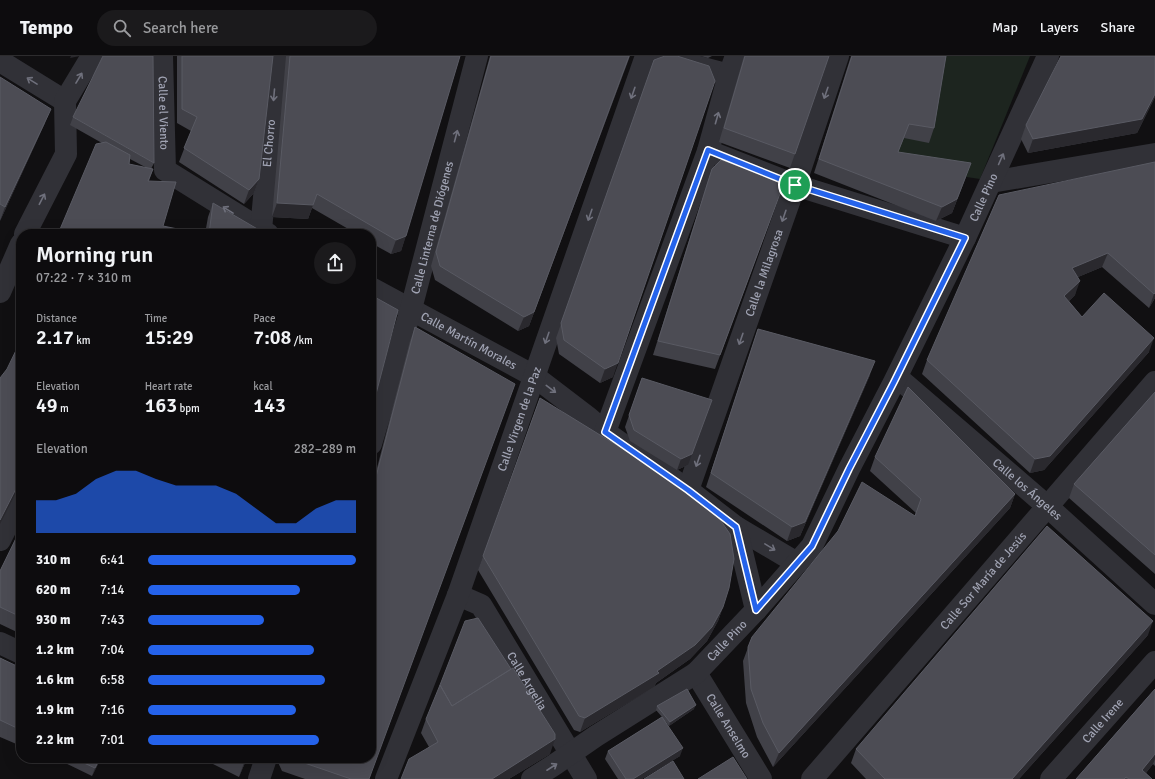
<!DOCTYPE html>
<meta charset="utf-8">
<style>
:root{--surface:#0d0c0e;--page:#1b1a1c;--text:#f1f3f6;--muted:#9a9b9e;--line:#2d2c2e;--accent:#2563eb}
body{margin:0;font-family:Signika,sans-serif;background:var(--page);color:var(--text);height:100vh;display:flex;flex-direction:column;font-size:15px;white-space:nowrap}
*{box-sizing:border-box;margin:0}
p{font-size:13px;color:var(--muted)}
.icon{flex:none;width:22px;height:22px;fill:none;stroke:currentColor;stroke-width:2;stroke-linecap:round;stroke-linejoin:round}
.map{position:relative;flex:1;overflow:hidden}
.details{position:absolute;left:16px;top:173px;width:360px;height:534px;display:flex;flex-direction:column;background:var(--surface);border-radius:16px;box-shadow:0 4px 16px #0002,0 0 0 1px var(--line)}
.details>*{flex:none}
.pin{position:absolute;display:grid;place-items:center;width:34px;height:34px;color:#fff;margin:-17px;border:2px solid #fff;border-radius:50%;box-shadow:0 1px 4px #0007}
.round{display:grid;place-items:center;flex:none;width:42px;height:42px;border-radius:21px;background:var(--page)}
.headline{display:flex;align-items:center;justify-content:space-between;height:68px;padding:0 20px}
h1{font-size:22px;font-weight:600;line-height:30px}
.stats{display:grid;grid-template-columns:repeat(3,1fr);gap:6px;height:68px;padding:4px 20px}
.stats div{display:grid;align-content:center}
.stats b{font-size:20px;font-weight:600}
.stats small{font-size:11px;font-weight:400}
.stats p{font-size:11px}
.chart{height:112px;padding:8px 20px}
.chart p{display:flex;justify-content:space-between}
.chart svg{width:100%;height:72px;margin-top:4px;fill:var(--accent);opacity:.7}
ul{padding:0 20px;list-style:none;font-size:13px}
li{display:grid;grid-template-columns:64px 48px 1fr;align-items:center;height:30px}
li i{height:10px;border-radius:5px;background:var(--accent)}
header{display:flex;align-items:center;gap:24px;box-sizing:border-box;height:56px;padding:0 20px;background:var(--surface);border-bottom:1px solid var(--line)}
header strong{font-size:19px}
nav{display:flex;gap:22px;margin-inline-start:auto;font-size:14px}
.search{width:280px;height:36px;background:var(--page);display:flex;align-items:center;gap:10px;box-sizing:border-box;padding:0 14px;border-radius:22px;color:var(--muted);font-size:15px}
.map>svg:first-child{display:block}
.green{fill:#1d251f}
.lines{fill:none;stroke-linecap:round;stroke-linejoin:round}
.minor{stroke:#313137;stroke-width:22}
.wall{fill:#414148;fill-rule:evenodd}
.shaded-wall{fill:#2a292e}
.building{fill:#4c4c54;stroke:#595a63}
.oneway{stroke:#6f707c}
.route-casing{stroke:#fff;stroke-width:8}
.route{stroke:#2563eb;stroke-width:5}
.labels{text-anchor:middle;dominant-baseline:central;stroke-width:3.5;stroke-linejoin:round;paint-order:stroke}
.street-label{font-size:12px;fill:#a1a4b4;stroke:#0c0c0d}
</style>
<header>
<strong>Tempo</strong>
<div class="search"><svg class="icon" aria-label="search" viewBox="0 0 24 24"><circle cx="10" cy="10" r="6"/><path d="M15 15l6 6"/></svg>Search here</div>
<nav><a>Map</a><a>Layers</a><a>Share</a></nav>
</header>
<div class="map">
<svg width="1155" height="723" viewBox="0 0 1155 723">
<rect width="100%" height="100%" fill="#111012"/>
<!-- green -->
<path class="green" d="M 904,0 L 1030,0 L 980,123 L 892,110 Z"/>
<g class="lines">
<!-- minor -->
<g class="minor">
<path id="s1" d="M 162,0 L 165,114 L 268,178"/>
<path d="M 658,0 L 729,19"/>
<path d="M 0,5 L 65,45"/>
<path d="M 708,95 L 795,129 L 965,182"/>
<path d="M 991,126 L 1155,98"/>
<path id="s2" d="M 261,174 L 277,0"/>
<path d="M 25,178 L 66,98 L 65,45 L 92,0"/>
<path id="s3" d="M 371,232 L 534,320 L 589,362 L 605,376 L 688,434 L 736,471 L 797,507"/>
<path d="M 0,236 L 21,188"/>
<path id="s4" d="M 897,321 L 1047,450 L 1155,548"/>
<path d="M 605,376 L 708,95 L 729,19 L 736,0"/>
<path id="s5" d="M 371,388 L 411,253 L 477,0"/>
<path id="s6" d="M 688,434 L 795,129 L 838,0"/>
<path d="M 736,471 L 756,554"/>
<path d="M 0,484 L 21,442"/>
<path id="s7" d="M 458,539 L 481,549 L 586,723"/>
<path d="M 0,587 L 21,597"/>
<path id="s8" d="M 696,617 L 761,723"/>
<path d="M 259,723 L 266,702"/>
<path id="s9" d="M 386,723 L 458,539 L 646,0"/>
<path id="s10" d="M 532,723 L 554,709 L 596,680 L 696,617 L 756,554 L 812,490 L 849,413 L 894,326 L 965,182 L 1048,0"/>
<path id="s11" d="M 812,723 L 1155,326"/>
<path id="s12" d="M 1051,723 L 1155,606"/>
</g>
</g>
<!-- wall -->
<path class="wall" d="M 177,0 L 273,0 L 259,123 L 254,137 L 244,148 L 179,106 L 191,75 L 177,67 Z
M 286,0 L 460,0 L 401,195 L 391,198 L 371,187 L 371,178 L 357,178 L 312,152 L 308,163 L 272,161 Z
M 490,0 L 630,0 L 529,270 L 518,275 L 435,224 L 431,210 Z
M 701,0 L 712,0 L 708,2 Z
M 744,0 L 829,0 L 790,112 L 719,86 Z
M 851,0 L 946,0 L 934,72 L 929,87 L 904,82 L 898,96 L 966,121 L 952,157 L 936,165 L 814,117 Z
M 1155,0 L 1155,41 L 1137,77 L 1028,97 L 1021,83 L 1026,69 Z
M 654,4 L 613,321 L 600,327 L 559,298 L 556,282 Z
M 0,21 L 45,67 L 0,165 Z
M 73,61 L 154,107 L 151,113 L 153,113 L 149,125 L 58,178 L 102,87 L 70,69 ZM 130,103 L 147,112 L 129,108 Z
M 1155,106 L 1155,242 L 1149,252 L 1102,211 L 1078,221 L 1075,239 L 1069,245 L 1082,261 L 1149,296 L 1044,414 L 1030,417 L 922,318 L 927,304 Z
M 712,113 L 781,135 L 715,313 L 653,299 L 707,127 Z
M 213,147 L 266,178 L 205,178 L 208,161 Z
M 415,271 L 369,723 L 305,723 L 282,715 L 276,702 L 371,702 L 371,435 L 410,285 Z
M 758,273 L 870,319 L 800,480 L 787,485 L 706,431 Z
M 642,322 L 688,409 L 677,414 L 630,385 L 625,371 Z
M 1155,336 L 1155,518 L 1069,442 L 1074,428 Z
M 540,342 L 723,551 L 718,565 L 707,585 L 690,603 L 656,627 L 654,631 L 580,676 L 574,674 L 478,514 Z
M 875,401 L 1015,438 L 1010,452 L 773,711 L 757,681 L 746,647 L 743,605 L 752,581 L 915,460 L 916,457 L 870,415 Z
M 21,472 L 21,578 L 0,568 L 0,515 Z
M 1148,579 L 1019,723 L 866,723 L 851,707 L 856,693 Z
M 0,602 L 21,612 L 21,690 L 0,681 Z
M 1155,633 L 1155,710 L 1153,708 L 1146,717 L 1152,723 L 1076,723 Z
M 657,650 L 694,653 L 669,670 L 665,665 L 680,700 L 642,723 L 618,723 L 605,703 L 608,695 L 662,661 L 656,654 Z
M 426,663 L 550,698 L 509,723 L 401,723 L 429,691 L 421,677 Z
M 46,702 L 56,702 L 54,706 Z
M 57,702 L 101,702 L 92,720 L 57,703 Z
M 201,702 L 247,702 L 239,721 Z"/>
<!-- shaded-wall -->
<path class="shaded-wall" d="M 71,0 L 80,0 L 70,2 Z
M 627,7 L 529,270 L 518,275 L 524,261 Z
M 1155,38 L 1155,41 L 1137,77 L 1028,97 L 1033,83 Z
M 51,53 L 45,67 L 0,165 L 5,151 Z
M 971,107 L 952,157 L 936,165 L 942,151 Z
M 259,123 L 254,137 L 244,148 L 249,134 Z
M 317,138 L 308,163 L 272,161 L 277,147 Z
M 406,180 L 401,195 L 391,198 L 396,184 Z
M 1108,197 L 1102,211 L 1066,226 L 1072,212 Z
M 1080,225 L 1075,239 L 1059,254 L 1064,240 Z
M 1155,237 L 1155,242 L 1149,252 L 1154,238 Z
M 1154,282 L 1149,296 L 1044,414 L 1030,417 L 1035,403 Z
M 875,305 L 870,319 L 800,480 L 787,485 L 792,471 Z
M 618,307 L 613,321 L 600,327 L 605,313 Z
M 692,398 L 688,409 L 677,414 L 681,403 Z
M 21,423 L 21,427 L 0,468 L 0,464 Z
M 1015,438 L 1010,452 L 773,711 L 779,697 Z
M 723,551 L 718,565 L 707,585 L 690,603 L 656,627 L 654,631 L 580,676 L 585,662 Z
M 1153,565 L 1148,579 L 1019,723 L 1012,723 Z
M 696,649 L 694,653 L 669,670 L 670,666 Z
M 555,683 L 550,698 L 509,723 L 492,723 Z
M 683,692 L 680,700 L 642,723 L 633,723 Z
M 1155,698 L 1155,703 L 1153,708 L 1141,723 L 1142,714 Z
M 100,702 L 101,702 L 92,720 L 95,712 Z
M 247,702 L 239,721 L 244,707 Z"/>
<!-- building -->
<path class="building" d="M 103,0 L 153,0 L 154,107 L 73,61 Z
M 182,0 L 273,0 L 259,123 L 249,134 L 184,92 L 197,61 L 182,53 Z
M 290,0 L 460,0 L 406,180 L 396,184 L 317,138 L 313,149 L 277,147 Z
M 491,0 L 629,0 L 534,256 L 524,261 L 440,210 L 436,196 Z
M 665,0 L 677,0 L 709,10 L 715,25 L 618,307 L 605,313 L 564,284 L 561,267 L 654,4 Z
M 745,0 L 829,0 L 795,98 L 724,72 Z
M 852,0 L 946,0 L 934,72 L 909,68 L 898,96 L 971,107 L 957,143 L 942,151 L 819,103 Z
M 1061,0 L 1155,0 L 1155,38 L 1142,63 L 1033,83 L 1026,69 Z
M 0,21 L 51,53 L 5,151 L 0,148 Z
M 106,86 L 130,99 L 129,108 L 153,113 L 148,125 L 176,126 L 163,170 L 202,178 L 58,178 L 96,88 Z
M 721,104 L 776,123 L 781,135 L 720,299 L 658,285 L 712,113 Z
M 1155,106 L 1155,237 L 1154,238 L 1108,197 L 1072,212 L 1080,225 L 1064,240 L 1082,261 L 1104,237 L 1154,282 L 1050,400 L 1035,403 L 927,304 L 999,139 Z
M 213,147 L 266,178 L 209,178 Z
M 371,239 L 398,254 L 371,357 Z
M 415,271 L 515,328 L 369,723 L 351,723 L 290,702 L 371,702 L 371,440 Z
M 758,273 L 875,305 L 805,466 L 792,471 L 711,417 Z
M 21,284 L 21,423 L 0,464 L 0,322 L 7,313 Z
M 642,322 L 712,344 L 692,398 L 681,403 L 634,374 L 629,359 Z
M 908,331 L 1015,438 L 779,697 L 763,667 L 751,633 L 748,591 L 752,581 L 838,475 L 862,426 L 915,460 L 921,443 L 875,401 Z
M 1155,336 L 1155,499 L 1074,428 Z
M 540,342 L 691,435 L 721,465 L 730,478 L 734,503 L 729,532 L 723,551 L 712,571 L 695,589 L 657,615 L 659,617 L 585,662 L 579,660 L 483,500 Z
M 1047,470 L 1153,565 L 1012,723 L 885,723 L 856,693 Z
M 21,472 L 21,561 L 0,551 L 0,515 Z
M 478,562 L 511,613 L 452,650 L 440,629 L 465,565 Z
M 0,602 L 21,612 L 21,674 L 0,664 Z
M 513,612 L 555,678 L 555,683 L 492,723 L 401,723 L 409,703 L 438,686 L 426,663 L 440,629 L 452,650 Z
M 687,633 L 696,649 L 670,666 L 657,650 Z
M 1155,633 L 1155,698 L 1142,714 L 1152,723 L 1129,723 L 1126,721 L 1124,723 L 1076,723 Z
M 662,661 L 683,692 L 633,723 L 626,723 L 608,695 Z
M 733,701 L 747,723 L 698,723 Z
M 73,702 L 100,702 L 95,712 Z
M 235,702 L 247,702 L 244,707 Z
M 673,705 L 684,723 L 644,723 Z"/>
<!-- one-way arrows -->
<defs><path id="oneway-shaft" d="M-6 0H5M1.5-3L5.5 0L1.5 3" fill="none" stroke-width="1.6" stroke-linecap="round" stroke-linejoin="round"/></defs>
<g class="oneway">
<use href="#oneway-shaft" transform="translate(79 22) rotate(-59)"/>
<use href="#oneway-shaft" transform="translate(32 25) rotate(-148)"/>
<use href="#oneway-shaft" transform="translate(633 37) rotate(109)"/>
<use href="#oneway-shaft" transform="translate(826 37) rotate(109)"/>
<use href="#oneway-shaft" transform="translate(274 39) rotate(95)"/>
<use href="#oneway-shaft" transform="translate(717 62) rotate(-74)"/>
<use href="#oneway-shaft" transform="translate(456 80) rotate(-75)"/>
<use href="#oneway-shaft" transform="translate(1001 103) rotate(-66)"/>
<use href="#oneway-shaft" transform="translate(42 143) rotate(-63)"/>
<use href="#oneway-shaft" transform="translate(228 154) rotate(-148)"/>
<use href="#oneway-shaft" transform="translate(590 159) rotate(109)"/>
<use href="#oneway-shaft" transform="translate(784 160) rotate(109)"/>
<use href="#oneway-shaft" transform="translate(547 282) rotate(109)"/>
<use href="#oneway-shaft" transform="translate(741 283) rotate(109)"/>
<use href="#oneway-shaft" transform="translate(551 333) rotate(37)"/>
<use href="#oneway-shaft" transform="translate(698 405) rotate(109)"/>
<use href="#oneway-shaft" transform="translate(770 491) rotate(31)"/>
<use href="#oneway-shaft" transform="translate(552 711) rotate(-33)"/>
</g>
<g class="lines">
<defs>
<path id="route" d="M 708,94 L 795,129 L 965,182 L 894,326 L 849,413 L 812,490 L 756,554 L 736,471 L 688,434 L 605,376 Z"/>
</defs>
<!-- route casing -->
<use href="#route" class="route-casing"/>
<!-- route -->
<use href="#route" class="route"/>
</g>
<g class="labels">
<!-- street labels -->
<g class="street-label">
<text stroke="none"><textPath href="#s1" startOffset="57">Calle el Viento</textPath></text>
<text stroke="none"><textPath href="#s2" startOffset="87">El Chorro</textPath></text>
<text stroke="none"><textPath href="#s10" startOffset="756">Calle Pino</textPath></text>
<text stroke="none"><textPath href="#s5" startOffset="225">Calle Linterna de Diógenes</textPath></text>
<text stroke="none"><textPath href="#s6" startOffset="230">Calle la Milagrosa</textPath></text>
<text stroke="none"><textPath href="#s3" startOffset="111">Calle Martín Morales</textPath></text>
<text stroke="none"><textPath href="#s9" startOffset="384">Calle Virgen de la Paz</textPath></text>
<text stroke="none"><textPath href="#s4" startOffset="172">Calle los Ángeles</textPath></text>
<text stroke="none"><textPath href="#s11" startOffset="262">Calle Sor María de Jesús</textPath></text>
<text stroke="none"><textPath href="#s10" startOffset="240">Calle Pino</textPath></text>
<text stroke="none"><textPath href="#s7" startOffset="114">Calle Argelia</textPath></text>
<text stroke="none"><textPath href="#s12" startOffset="78">Calle Irene</textPath></text>
<text stroke="none"><textPath href="#s8" startOffset="62">Calle Anselmo</textPath></text>
</g>
</g>
</svg>
<div class="pin" style="left:795px;top:129px;background:#1e9e55"><svg class="icon" aria-label="arrive" viewBox="0 0 24 24"><path d="M6 21V4h12l-3 4 3 4H6"/></svg></div>
<section class="details">
<div class="headline"><div><h1>Morning run</h1><p>07:22 · 7 × 310 m</p></div><a class="round"><svg class="icon" aria-label="share" viewBox="0 0 24 24"><path d="M12 15V3M7 8l5-5 5 5M5 13v7h14v-7"/></svg></a></div>
<div class="stats">
<div><p>Distance</p><b>2.17<small> km</small></b></div>
<div><p>Time</p><b>15:29</b></div>
<div><p>Pace</p><b>7:08<small> /km</small></b></div>
</div>
<div class="stats">
<div><p>Elevation</p><b>49<small> m</small></b></div>
<div><p>Heart rate</p><b>163<small> bpm</small></b></div>
<div><p>kcal</p><b>143</b></div>
</div>
<div class="chart"><p><span>Elevation</span>282–289 m</p>
<svg viewBox="0 0 160 44" preserveAspectRatio="none"><path d="M0 44V24L10 24L20 20L30 11L40 6L50 6L60 11L70 15L80 15L90 15L100 20L110 29L120 38L130 38L140 29L150 24L160 24V44z"/></svg>
</div>
<ul>
<li><b>310 m</b>6:41<i style="width:100%"></i></li>
<li><b>620 m</b>7:14<i style="width:73%"></i></li>
<li><b>930 m</b>7:43<i style="width:56%"></i></li>
<li><b>1.2 km</b>7:04<i style="width:80%"></i></li>
<li><b>1.6 km</b>6:58<i style="width:85%"></i></li>
<li><b>1.9 km</b>7:16<i style="width:71%"></i></li>
<li><b>2.2 km</b>7:01<i style="width:82%"></i></li>
</ul>
</section>
</div>
